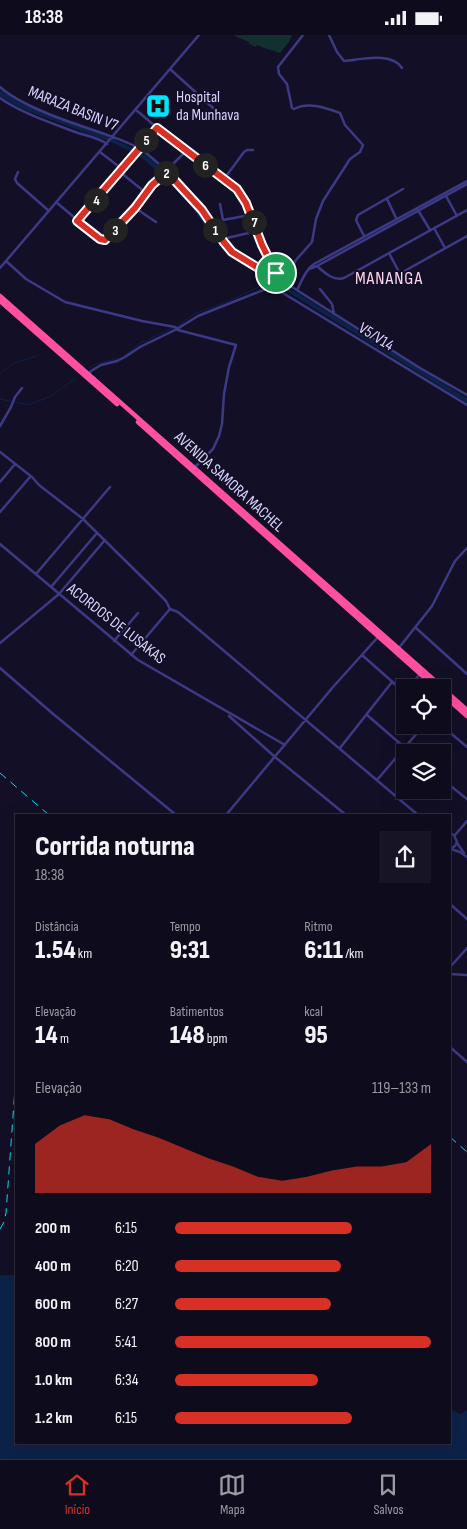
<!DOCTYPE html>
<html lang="pt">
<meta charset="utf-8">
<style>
:root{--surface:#0e0b1c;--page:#171425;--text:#f1f3f6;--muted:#9b9ba3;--line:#2e2b3b;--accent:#d93025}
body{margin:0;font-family:"Sofia Sans Condensed",sans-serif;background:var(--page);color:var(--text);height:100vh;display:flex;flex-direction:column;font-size:19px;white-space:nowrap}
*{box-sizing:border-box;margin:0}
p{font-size:16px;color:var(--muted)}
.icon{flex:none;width:28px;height:28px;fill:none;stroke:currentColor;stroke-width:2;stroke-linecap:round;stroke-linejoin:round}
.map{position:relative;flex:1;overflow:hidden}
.sheet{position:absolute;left:15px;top:779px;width:436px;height:630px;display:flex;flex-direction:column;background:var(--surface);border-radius:0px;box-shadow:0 5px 20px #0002,0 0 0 1px var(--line)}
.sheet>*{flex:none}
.fabs{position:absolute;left:396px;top:644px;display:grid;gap:10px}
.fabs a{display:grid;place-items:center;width:55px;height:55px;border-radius:0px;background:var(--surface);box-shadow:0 5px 20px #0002,0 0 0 1px var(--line);font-size:25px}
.pin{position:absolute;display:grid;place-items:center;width:42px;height:42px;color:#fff;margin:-21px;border:2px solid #fff;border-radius:50%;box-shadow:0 1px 5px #0007}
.km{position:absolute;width:25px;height:25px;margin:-12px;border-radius:50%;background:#222;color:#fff;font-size:14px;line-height:25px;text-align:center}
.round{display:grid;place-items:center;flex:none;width:52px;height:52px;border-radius:0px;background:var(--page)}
.head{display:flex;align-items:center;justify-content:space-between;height:85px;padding:0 20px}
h1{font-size:28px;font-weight:800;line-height:38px}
.stats{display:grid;grid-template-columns:repeat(3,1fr);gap:8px;height:85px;padding:5px 20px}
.stats div{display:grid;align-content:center}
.stats b{font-size:25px;font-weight:800}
.stats small{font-size:14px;font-weight:400}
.stats p{font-size:14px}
.chart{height:140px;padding:10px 20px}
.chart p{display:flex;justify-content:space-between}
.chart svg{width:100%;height:90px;margin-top:5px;fill:var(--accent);opacity:.7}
ul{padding:0 20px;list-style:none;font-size:16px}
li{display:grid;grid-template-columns:80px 60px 1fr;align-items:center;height:38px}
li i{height:12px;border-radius:6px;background:var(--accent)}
.status{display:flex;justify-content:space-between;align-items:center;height:35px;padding:0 25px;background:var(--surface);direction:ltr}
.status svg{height:14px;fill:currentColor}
.menu{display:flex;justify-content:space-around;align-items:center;height:70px;border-top:1px solid var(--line);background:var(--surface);font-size:14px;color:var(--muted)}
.menu a{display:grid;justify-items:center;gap:2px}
.menu .active{color:var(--accent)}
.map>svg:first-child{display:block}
.green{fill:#12302f}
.water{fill:#0c2248}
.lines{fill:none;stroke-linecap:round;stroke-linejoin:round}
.stream{stroke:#0c2248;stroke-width:1}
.minor{stroke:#3d3a85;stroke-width:2.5}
.highway{stroke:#ff4fa3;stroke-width:4.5}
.rail{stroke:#00e5ff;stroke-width:1;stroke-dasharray:8 6;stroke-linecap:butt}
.route-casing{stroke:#fff;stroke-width:10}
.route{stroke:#d93025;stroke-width:6}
.labels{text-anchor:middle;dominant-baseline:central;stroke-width:4;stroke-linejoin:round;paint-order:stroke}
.poi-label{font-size:16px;fill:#d9d4ff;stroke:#130f26;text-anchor:start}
.street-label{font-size:16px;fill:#d9d4ff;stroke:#130f26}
.neighbourhood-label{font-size:18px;letter-spacing:1px;fill:#ffd6f0;stroke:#130f26}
</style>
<div class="status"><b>18:38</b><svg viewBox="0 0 49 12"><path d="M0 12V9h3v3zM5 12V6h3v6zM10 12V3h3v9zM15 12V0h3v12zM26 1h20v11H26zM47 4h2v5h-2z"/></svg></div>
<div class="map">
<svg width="467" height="1424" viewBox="0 0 467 1424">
<rect width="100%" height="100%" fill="#130f26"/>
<!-- green -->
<path class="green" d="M 235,0 L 292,0 L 289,7 L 280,18 C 272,15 265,14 257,10 L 256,12 L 249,9 L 249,7 L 235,1 Z"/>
<!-- water -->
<path class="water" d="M 0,55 L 19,67 L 78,91 L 109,102 L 143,118 L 168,138 L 201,176 L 231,217 L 467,363 L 467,368 L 225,218 L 193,174 L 171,149 L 140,121 L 111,107 L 22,74 L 0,61 Z
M 0,1240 L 16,1240 L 16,1408 L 450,1408 L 450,1374 L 460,1379 L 467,1375 L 467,1424 L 0,1424 Z"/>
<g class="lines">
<!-- stream -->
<path class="stream" d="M 123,322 L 141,307 L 147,306 L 151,303 L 178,291 L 194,279 L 227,267 L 271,246
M 89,333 L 96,329 L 119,323
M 0,338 L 14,328 L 36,321
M 0,364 L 29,370 L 51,361 L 76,343"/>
<!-- minor -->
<path class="minor" d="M 329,0 L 337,17 L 344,26 C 359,25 392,16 402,33
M 170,34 L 222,81
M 0,52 C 21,71 69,87 96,96 C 112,102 131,107 145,117 C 166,134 187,155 203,177 C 212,190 220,206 232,217 C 243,226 258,234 272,240 L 275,238
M 0,63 C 21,78 54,89 78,98 C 88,101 99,103 107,109
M 136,75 C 151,87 165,101 180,112 C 197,124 229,143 240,159 C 260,186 259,225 284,247 L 420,333 L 467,360
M 100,117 L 122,134
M 18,137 L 15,144 L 17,148 L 49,176
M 120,137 L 146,158
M 224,144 L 244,117 L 247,115 L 253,115
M 446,161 L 457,181
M 387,164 L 396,183
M 56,167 L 100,204 L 105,205 L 135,173 L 152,150 L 186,116
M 220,169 L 223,185 L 250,180
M 135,173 L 156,187
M 418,175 L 430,195
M 77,186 L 157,93
M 434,193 L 445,213
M 364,201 L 356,185 L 358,180 L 403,154
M 223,206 L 227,203 L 257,196
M 389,218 L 399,237 L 401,238 L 467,201
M 6,226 L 26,244 L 65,267 L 142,286 L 175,292 L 178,295 L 236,310 L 229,332 L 224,359 L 222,389 L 219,401 L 213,414 L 194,433
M 317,231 C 325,238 333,246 344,243 L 467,175
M 0,233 L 199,0
M 309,234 L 317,231 L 467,149
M 284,247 L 296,225 L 312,207 L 316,184 L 323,166 L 350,124 L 360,117 L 363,110 L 345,90 L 340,78 C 326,73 308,66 294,74 L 292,73 L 287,49 L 279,39 L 278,32 L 303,0
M 273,252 L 467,370
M 273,252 L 279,243
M 320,254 L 332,269 L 334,279
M 297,255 C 302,246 305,235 314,229 L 467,146
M 89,339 L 91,336 L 101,330 L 117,326 L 125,322 L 140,312 L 177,294 L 198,281 L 271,252 L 273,252
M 0,391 L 11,372 L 15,362 L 22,353
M 0,417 L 32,442 L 39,450 L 83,484 L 149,549 L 166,566 L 170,574 L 178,577 L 418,780
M 0,447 L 15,429
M 0,477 L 30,442
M 0,509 L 138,625 L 285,710
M 36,539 L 110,452
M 51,552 L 97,498
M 416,593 L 467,639
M 114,606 L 138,578
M 0,608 L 59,559 L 105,505
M 398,614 L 432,571 L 455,526 L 467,513
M 131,620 L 170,574
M 362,620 L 405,658
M 0,633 L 52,678 L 176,780
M 409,652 L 420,639
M 367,680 L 411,718
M 229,681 L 275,722 L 346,780
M 441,690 L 467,712
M 340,713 L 392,647
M 442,744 L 467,764
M 377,745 L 424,690
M 226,780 L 333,652 L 378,602
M 450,798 L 454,800 L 457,807 L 455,811 L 450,814
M 455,800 L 467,786
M 457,808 L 464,818
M 451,814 L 460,817 L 467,822
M 450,869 L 467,884
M 452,930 L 467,913
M 450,939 L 467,940
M 450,1012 L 467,1027"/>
<!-- highway -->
<path class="highway" d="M 0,261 L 442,652
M 0,266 L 117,369
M 138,387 L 435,652
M 442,653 L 467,675
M 442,659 L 467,681"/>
<!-- rail -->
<path class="rail" d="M 0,738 L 49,780
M 450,1102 L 467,1117
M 0,1194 L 4,1187 L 6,1178 L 16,1040"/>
</g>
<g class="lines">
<defs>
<path id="route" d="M 157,93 L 237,154 L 246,168 L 262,210 L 276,238 L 272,240 L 260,234 L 232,217 L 223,206 L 202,175 L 167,137 L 152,150 L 135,173 L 105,205 L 100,204 L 77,186 Z"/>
</defs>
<!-- route casing -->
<use href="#route" class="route-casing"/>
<!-- route -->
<use href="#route" class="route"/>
</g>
<!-- icons -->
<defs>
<symbol id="hospital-square" viewBox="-11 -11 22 22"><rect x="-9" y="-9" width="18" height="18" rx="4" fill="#00e5ff" stroke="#130f26"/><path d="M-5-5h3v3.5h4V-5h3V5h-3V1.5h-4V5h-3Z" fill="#111"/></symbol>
</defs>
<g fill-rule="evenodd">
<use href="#hospital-square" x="144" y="57" width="28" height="28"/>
</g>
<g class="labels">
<!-- poi labels -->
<g class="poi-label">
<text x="176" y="62">Hospital<tspan x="176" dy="18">da Munhava</tspan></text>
</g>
<!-- street labels -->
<g class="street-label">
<text transform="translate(73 74) rotate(22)">MARAZA BASIN V7</text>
<text transform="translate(376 302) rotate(32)">V5/V14</text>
<text transform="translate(229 447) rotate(42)">AVENIDA SAMORA MACHEL</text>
<text transform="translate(116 589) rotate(38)">ACORDOS DE LUSAKAS</text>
</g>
<!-- neighbourhood labels -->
<g class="neighbourhood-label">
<text x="389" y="243">MANANGA</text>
</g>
</g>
</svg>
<div class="fabs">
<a><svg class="icon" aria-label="locate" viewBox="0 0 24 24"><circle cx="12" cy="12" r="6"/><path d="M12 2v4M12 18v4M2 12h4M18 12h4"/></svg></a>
<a><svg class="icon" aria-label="layers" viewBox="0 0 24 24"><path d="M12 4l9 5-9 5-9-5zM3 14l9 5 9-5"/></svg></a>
</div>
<div class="pin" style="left:276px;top:238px;background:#1e9e55"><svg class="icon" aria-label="arrive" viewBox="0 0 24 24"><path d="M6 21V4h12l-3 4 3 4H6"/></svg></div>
<b class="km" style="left:215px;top:195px">1</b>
<b class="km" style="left:166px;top:138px">2</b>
<b class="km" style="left:115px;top:195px">3</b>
<b class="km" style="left:96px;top:165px">4</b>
<b class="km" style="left:146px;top:105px">5</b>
<b class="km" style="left:205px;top:130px">6</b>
<b class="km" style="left:254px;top:187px">7</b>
<section class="sheet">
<div class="head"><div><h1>Corrida noturna</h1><p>18:38</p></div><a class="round"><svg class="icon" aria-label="share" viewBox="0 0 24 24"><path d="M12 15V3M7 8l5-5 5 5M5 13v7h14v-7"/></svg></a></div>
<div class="stats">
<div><p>Distância</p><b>1.54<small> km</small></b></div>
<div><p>Tempo</p><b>9:31</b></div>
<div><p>Ritmo</p><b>6:11<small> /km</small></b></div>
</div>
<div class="stats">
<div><p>Elevação</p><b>14<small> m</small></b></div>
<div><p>Batimentos</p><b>148<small> bpm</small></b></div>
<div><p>kcal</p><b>95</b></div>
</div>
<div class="chart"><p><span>Elevação</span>119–133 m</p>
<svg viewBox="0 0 160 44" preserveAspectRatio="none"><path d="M0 44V20L10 11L20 6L30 8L40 13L50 17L60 22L70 27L80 31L90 36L100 38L110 36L120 33L130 31L140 31L150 29L160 20V44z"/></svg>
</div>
<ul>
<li><b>200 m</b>6:15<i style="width:69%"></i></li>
<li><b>400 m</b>6:20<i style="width:65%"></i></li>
<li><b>600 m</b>6:27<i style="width:61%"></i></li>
<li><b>800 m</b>5:41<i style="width:100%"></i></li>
<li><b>1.0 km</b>6:34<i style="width:56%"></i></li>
<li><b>1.2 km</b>6:15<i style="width:69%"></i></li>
</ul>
</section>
</div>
<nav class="menu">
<a class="active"><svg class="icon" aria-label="home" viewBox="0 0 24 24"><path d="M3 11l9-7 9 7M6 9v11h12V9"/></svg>Início</a>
<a><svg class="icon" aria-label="map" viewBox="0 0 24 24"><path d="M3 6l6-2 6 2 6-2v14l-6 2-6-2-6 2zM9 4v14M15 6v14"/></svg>Mapa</a>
<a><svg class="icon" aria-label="saved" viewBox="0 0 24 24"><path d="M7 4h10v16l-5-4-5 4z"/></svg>Salvos</a>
</nav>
